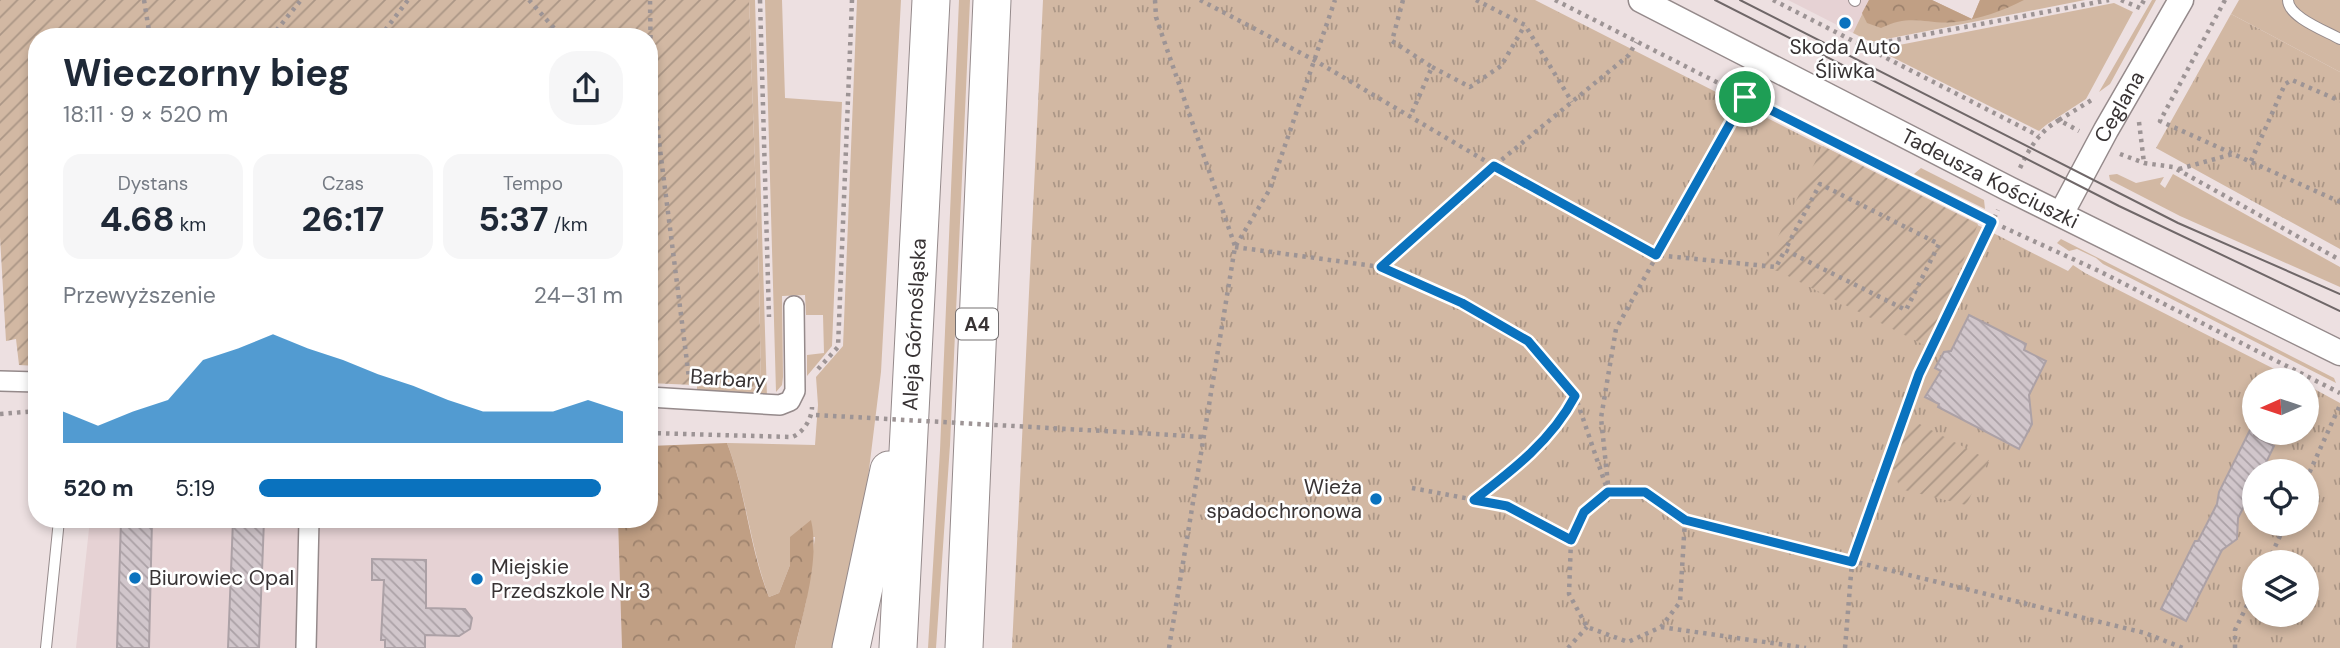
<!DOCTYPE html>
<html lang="pl">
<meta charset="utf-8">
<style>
:root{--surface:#fff;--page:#f6f6f7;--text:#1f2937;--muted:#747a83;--accent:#0a72be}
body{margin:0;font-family:"DM Sans",sans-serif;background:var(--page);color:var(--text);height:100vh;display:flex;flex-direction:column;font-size:26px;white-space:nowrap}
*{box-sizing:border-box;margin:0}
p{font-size:23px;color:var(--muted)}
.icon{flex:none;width:38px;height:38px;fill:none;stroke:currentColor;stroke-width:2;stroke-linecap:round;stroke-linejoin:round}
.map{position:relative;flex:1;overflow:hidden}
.sheet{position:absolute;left:28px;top:28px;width:630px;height:500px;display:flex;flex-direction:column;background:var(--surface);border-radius:28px;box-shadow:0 4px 10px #0003}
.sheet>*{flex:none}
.needle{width:46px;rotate:267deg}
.tools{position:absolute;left:2242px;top:368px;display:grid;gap:14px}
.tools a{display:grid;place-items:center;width:77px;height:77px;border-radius:50%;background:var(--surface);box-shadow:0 4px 10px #0003;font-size:35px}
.pin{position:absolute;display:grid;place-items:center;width:60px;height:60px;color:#fff;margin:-30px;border:4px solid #fff;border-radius:50%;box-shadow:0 2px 7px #0007}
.round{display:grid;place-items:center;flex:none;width:74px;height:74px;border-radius:28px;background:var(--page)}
.headline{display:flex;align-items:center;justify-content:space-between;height:119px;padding:0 35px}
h1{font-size:38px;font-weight:700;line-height:52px}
.stats{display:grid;grid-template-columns:repeat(3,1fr);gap:10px;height:119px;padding:7px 35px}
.stats div{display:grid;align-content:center;border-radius:18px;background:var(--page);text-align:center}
.stats b{font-size:35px;font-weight:700}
.stats small{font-size:19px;font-weight:400}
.stats p{font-size:19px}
.chart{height:196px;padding:14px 35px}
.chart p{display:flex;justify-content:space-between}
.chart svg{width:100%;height:126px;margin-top:7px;fill:var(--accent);opacity:.7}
ul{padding:0 35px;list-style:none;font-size:23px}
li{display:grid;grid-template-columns:112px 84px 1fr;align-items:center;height:52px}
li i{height:18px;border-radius:9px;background:var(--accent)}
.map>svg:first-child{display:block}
.built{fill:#e6d2d4}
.grass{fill:#d2b8a3}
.forest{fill:url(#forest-crowns)}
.park{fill:url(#park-tufts);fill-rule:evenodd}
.garden{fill:url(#garden-furrows)}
.building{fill:url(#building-back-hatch);stroke:#aca1a6;stroke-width:2}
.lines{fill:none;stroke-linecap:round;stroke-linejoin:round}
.service-casing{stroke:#958a8b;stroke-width:12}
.minor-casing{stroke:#958a8b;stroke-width:22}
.tertiary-casing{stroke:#958a8b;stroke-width:27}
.motorway-casing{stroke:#958a8b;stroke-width:39}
.path{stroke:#9d9495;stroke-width:4.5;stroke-dasharray:3.5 5;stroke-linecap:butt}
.service{stroke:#fff;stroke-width:10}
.minor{stroke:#fff;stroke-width:19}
.tertiary{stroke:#fff;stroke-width:24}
.motorway{stroke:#fff;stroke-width:37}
.tram{stroke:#6f6768;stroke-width:2}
.path-bridge{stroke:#9d9495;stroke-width:4.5;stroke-dasharray:3.5 5;stroke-linecap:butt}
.route-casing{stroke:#fff;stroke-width:14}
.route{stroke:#0a72be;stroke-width:9}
.poi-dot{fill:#0a72be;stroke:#fff;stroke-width:2.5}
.labels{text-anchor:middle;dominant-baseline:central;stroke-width:5;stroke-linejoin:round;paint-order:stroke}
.shield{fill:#fff;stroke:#747071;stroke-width:2}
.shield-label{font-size:19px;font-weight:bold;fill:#383334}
.poi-label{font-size:21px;fill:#383334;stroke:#fff;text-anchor:start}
.street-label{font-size:21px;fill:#383334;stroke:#fff}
</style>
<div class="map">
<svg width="2340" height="648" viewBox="0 0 2340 648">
<defs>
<pattern id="forest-crowns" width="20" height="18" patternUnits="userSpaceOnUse" patternTransform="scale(1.75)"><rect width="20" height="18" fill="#c09f84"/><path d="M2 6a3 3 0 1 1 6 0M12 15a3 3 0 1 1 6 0" fill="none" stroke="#9d826d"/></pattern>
<pattern id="park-tufts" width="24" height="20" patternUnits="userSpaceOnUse" patternTransform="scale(1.75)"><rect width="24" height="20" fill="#d2b8a3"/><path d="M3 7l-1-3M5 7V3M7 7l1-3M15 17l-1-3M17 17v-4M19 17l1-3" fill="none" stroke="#ab9686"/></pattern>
<pattern id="garden-furrows" width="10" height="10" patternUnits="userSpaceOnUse" patternTransform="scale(1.75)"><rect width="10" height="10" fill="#d2b8a3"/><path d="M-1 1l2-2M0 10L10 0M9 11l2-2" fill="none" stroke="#ab9686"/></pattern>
<pattern id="building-back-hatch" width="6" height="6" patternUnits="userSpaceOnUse" patternTransform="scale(1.75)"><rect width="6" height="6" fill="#d1c6cb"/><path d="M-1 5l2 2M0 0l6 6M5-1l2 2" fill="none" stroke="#aba1a6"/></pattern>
</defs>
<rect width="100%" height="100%" fill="#ede0e1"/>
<!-- built -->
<path class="built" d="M 1788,0 L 1869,0 L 1853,33 Z
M 90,520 L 618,520 L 622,648 L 76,648 Z"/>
<!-- grass -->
<path class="grass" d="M 749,0 L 755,0 L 767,397 L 697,390 L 697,386 L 761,388 L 759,280 Z
M 765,0 L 782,0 L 785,98 L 842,102 L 832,346 L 807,376 L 807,355 L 824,353 L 823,315 L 806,315 L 805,295 L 782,296 L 783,377 L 782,385 L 776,392 Z
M 857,0 L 901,0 L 881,372 L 867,486 L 836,648 L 795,648 L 806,602 L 815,537 L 790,537 L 790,565 L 779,593 L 769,597 C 750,547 746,492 727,443 L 815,445 L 818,405 L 816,377 L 843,346 Z
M 959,0 L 970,0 L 950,445 L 936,648 L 928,648 L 940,450 Z
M 1869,0 L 1932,0 L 1972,19 L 1980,0 L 2085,0 L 1871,42 L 1853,33 Z
M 2152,0 L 2156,0 L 2110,84 L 2099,92 Z
M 2239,0 L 2340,0 L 2340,72 L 2231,14 Z
M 2114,3 L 2133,12 L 2086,99 L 2046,125 L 2039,131 L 1884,53 L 1886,49 L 1894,46 Z
M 1921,168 L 1984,200 L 1985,209 L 1914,174 Z
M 2117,174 L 2136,183 L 2164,177 L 2160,184 L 2165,188 L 2173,174 L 2340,267 L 2340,287 L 2180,216 L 2110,180 L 2109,175 Z
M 2061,239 L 2334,378 L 2336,383 L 2103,264 L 2096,258 L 2077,249 L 2069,251 L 2057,243 Z"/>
<!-- forest -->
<path class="forest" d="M 1869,0 L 1932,0 L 1972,19 L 1980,0 L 2024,0 C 2002,11 1981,19 1956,22 C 1926,25 1912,13 1881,28 L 1867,23 L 1862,13 Z
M 727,443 C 746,492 749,547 769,597 L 779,593 L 790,565 L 790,537 L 811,520 C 820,558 804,610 795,648 L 622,648 L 618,520 L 649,520 L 649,446 Z"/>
<!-- park -->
<path class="park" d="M 1043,0 L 1535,0 L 2068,271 L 2073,265 L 2085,273 L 2296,380 L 2254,380 L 2254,432 L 2306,432 L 2307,385 L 2340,403 L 2340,648 L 1012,648 ZM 2254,471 L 2306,471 L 2306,523 L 2254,523 ZM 2254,562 L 2306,562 L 2306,614 L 2254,614 Z
M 2231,14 L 2340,72 L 2340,249 L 2156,148 Z"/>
<!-- garden -->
<path class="garden" d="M 0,0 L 749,0 L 759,280 L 761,388 L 649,383 L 649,37 L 37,37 L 37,366 L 19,365 L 16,339 L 6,341 L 0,237 Z
M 1823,146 L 1978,224 L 1928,347 L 1778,271 L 1762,269 Z
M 1908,418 L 1989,460 L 1966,505 L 1900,489 L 1892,465 Z"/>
<!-- building -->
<path class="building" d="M 1969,315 L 2026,344 L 2024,350 L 2046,361 L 2029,395 L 2032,424 L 2019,449 L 1938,407 L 1939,404 L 1925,397 L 1941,371 L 1935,368 L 1944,352 L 1951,351 Z
M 2254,422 L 2254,436 L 2274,446 L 2262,471 L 2254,471 L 2254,487 L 2238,518 L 2237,539 L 2222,550 L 2186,621 L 2161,609 L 2195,541 L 2198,541 L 2217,504 L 2219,492 Z
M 121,520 L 152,520 L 149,648 L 117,648 Z
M 233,520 L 264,520 L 259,648 L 228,648 Z
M 372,559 L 426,560 L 426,608 L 465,609 L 472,618 L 470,629 L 459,636 L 425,635 L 425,648 L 385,648 L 385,640 L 381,640 L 384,580 L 372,580 Z"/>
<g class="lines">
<defs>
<path id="service" d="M 1854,0 L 1855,1
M 2288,0 C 2288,17 2326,31 2340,39
M 46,648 L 59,520"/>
<path id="minor" d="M 0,381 L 37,382
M 649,397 L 780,405 L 790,401 L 795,391 L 794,306
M 306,648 L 309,520"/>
<g id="tertiary">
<path id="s1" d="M 1641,0 L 2009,189 L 2340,353"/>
<path id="s2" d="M 2061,214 L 2106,130 L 2181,0"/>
</g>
<g id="motorway">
<path d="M 851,648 L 889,470"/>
<path id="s3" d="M 898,648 L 931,0"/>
<path d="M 964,648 L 992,0"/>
</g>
</defs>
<!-- service casing -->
<use href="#service" class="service-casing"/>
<!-- minor casing -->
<use href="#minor" class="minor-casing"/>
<!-- tertiary casing -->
<use href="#tertiary" class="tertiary-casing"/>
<!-- motorway casing -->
<use href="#motorway" class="motorway-casing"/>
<!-- path -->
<path class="path" d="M 144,0 L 150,37
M 529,0 L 562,37
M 760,0 L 769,317
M 1155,0 L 1156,17 L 1160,29 L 1235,246
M 1200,0 L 1314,60 L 1494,166 L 1656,255 L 1776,267 L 1785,250 L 1906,310 L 1939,244 L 1820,184 L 1785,250
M 1403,0 L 1392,41 L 1432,67 L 1410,117
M 1476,0 L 1525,25 L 1572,102
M 1555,0 L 1992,222 L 2099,271 L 2340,393
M 1773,0 L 2039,136
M 2121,0 L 2140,8 L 2144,0
M 2225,0 L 2160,121 L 2340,202
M 271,37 L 301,0
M 380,37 L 408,0
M 1864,46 L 2109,0
M 1432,67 L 1470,87 L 1501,66 L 1525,25
M 649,72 L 651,68 L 650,0
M 649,85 L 653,94 L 689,378
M 2059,120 L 2095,98
M 2139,122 L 2144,163
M 2120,154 L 2144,163 L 2173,167 L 2340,260
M 2251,161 L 2285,84 L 2292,80 L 2340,101
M 2020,168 C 2030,147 2039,132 2059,120 L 2079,131
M 2179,169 L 2233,154
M 1235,247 L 1381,267 L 1462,303 L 1528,341 L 1575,395 L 1608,492
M 1381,267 L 1494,166 L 1629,55 L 1636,42
M 818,369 L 838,347 L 852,0
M 0,414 L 37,411
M 649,433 L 792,437 C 803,433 812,419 812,407
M 1139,433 L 1203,437
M 2306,480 L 2340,405
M 1608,484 L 1601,418 L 1616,329 L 1745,97
M 1412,488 L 1507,506 L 1571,540
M 1475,500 C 1513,470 1552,440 1575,396
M 1685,520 L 1680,602 L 1661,627 L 1628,642 L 1587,627 L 1569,594 L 1571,540 L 1584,512 L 1608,492 L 1645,492 L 1685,520 L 2145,633 L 2183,648
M 2268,562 L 2286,523
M 1661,627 L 1806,648
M 1169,648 L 1235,247 L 1270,189 L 1335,0
M 1568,648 L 1587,627
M 1845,648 L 1852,562 L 1919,374 L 1998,210
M 2235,648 L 2235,630 L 2254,591"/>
<!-- service -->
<use href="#service" class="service"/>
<!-- minor -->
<use href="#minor" class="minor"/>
<!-- tertiary -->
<use href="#tertiary" class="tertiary"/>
<!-- motorway -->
<use href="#motorway" class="motorway"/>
<!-- tram -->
<path class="tram" d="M 1715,0 L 2119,206 L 2340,311
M 1740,0 L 2178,223 L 2340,294"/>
<!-- path-bridge -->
<path class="path-bridge" d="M 816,415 L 1139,433"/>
</g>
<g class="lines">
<defs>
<path id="route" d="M 1745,97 L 1992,222 L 1919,374 L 1852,562 L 1685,520 L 1645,492 L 1608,492 L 1584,512 L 1571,540 L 1507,506 L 1474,500 C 1513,470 1552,440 1575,396 L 1528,341 L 1462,303 L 1381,267 L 1494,166 L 1656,255 Z"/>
</defs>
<!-- route casing -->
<use href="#route" class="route-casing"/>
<!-- route -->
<use href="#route" class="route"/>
</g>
<!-- markers -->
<g class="poi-dot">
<circle cx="1845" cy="23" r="7"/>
<circle cx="1376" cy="499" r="7"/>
<circle cx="135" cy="578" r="7"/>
<circle cx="477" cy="579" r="7"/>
</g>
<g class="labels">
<!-- shield labels -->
<rect class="shield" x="956" y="308.5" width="42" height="31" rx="5"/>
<g class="shield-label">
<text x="977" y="324">A4</text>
</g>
<!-- poi labels -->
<g class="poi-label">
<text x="1845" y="47" text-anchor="middle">Skoda Auto<tspan x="1845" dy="24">Śliwka</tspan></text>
<text x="1362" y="487" text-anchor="end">Wieża<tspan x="1362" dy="24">spadochronowa</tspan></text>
<text x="491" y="567">Miejskie<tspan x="491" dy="24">Przedszkole Nr 3</tspan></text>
<text x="149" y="578">Biurowiec Opal</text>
</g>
<!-- street labels -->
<g class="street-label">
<text stroke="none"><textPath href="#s2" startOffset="122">Ceglana</textPath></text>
<text stroke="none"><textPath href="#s1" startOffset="392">Tadeusza Kościuszki</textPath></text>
<text stroke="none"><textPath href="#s3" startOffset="324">Aleja Górnośląska</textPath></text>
<text transform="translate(728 379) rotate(4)">Barbary</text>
</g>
</g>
</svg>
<div class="tools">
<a><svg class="needle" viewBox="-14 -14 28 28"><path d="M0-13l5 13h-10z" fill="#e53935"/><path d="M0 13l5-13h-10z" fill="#747a83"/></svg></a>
<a><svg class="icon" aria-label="locate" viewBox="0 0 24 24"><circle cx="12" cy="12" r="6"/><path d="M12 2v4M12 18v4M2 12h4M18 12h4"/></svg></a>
<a><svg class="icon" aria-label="layers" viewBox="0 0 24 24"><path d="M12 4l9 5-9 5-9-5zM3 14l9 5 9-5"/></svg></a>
</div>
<div class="pin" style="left:1745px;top:97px;background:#1e9e55"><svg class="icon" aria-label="arrive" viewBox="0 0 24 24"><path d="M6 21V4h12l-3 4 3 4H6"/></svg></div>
<section class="sheet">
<div class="headline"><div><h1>Wieczorny bieg</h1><p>18:11 · 9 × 520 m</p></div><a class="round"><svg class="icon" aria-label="share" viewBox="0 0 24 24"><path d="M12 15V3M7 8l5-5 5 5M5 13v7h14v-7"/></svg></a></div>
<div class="stats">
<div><p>Dystans</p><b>4.68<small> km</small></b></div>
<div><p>Czas</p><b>26:17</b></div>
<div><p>Tempo</p><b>5:37<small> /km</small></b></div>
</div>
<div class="chart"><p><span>Przewyższenie</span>24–31 m</p>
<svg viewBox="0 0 160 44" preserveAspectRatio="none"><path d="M0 44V33L10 38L20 33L30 29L40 15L50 11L60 6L70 11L80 15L90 20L100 24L110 29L120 33L130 33L140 33L150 29L160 33V44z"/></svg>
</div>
<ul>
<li><b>520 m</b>5:19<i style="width:94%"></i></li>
</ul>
</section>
</div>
